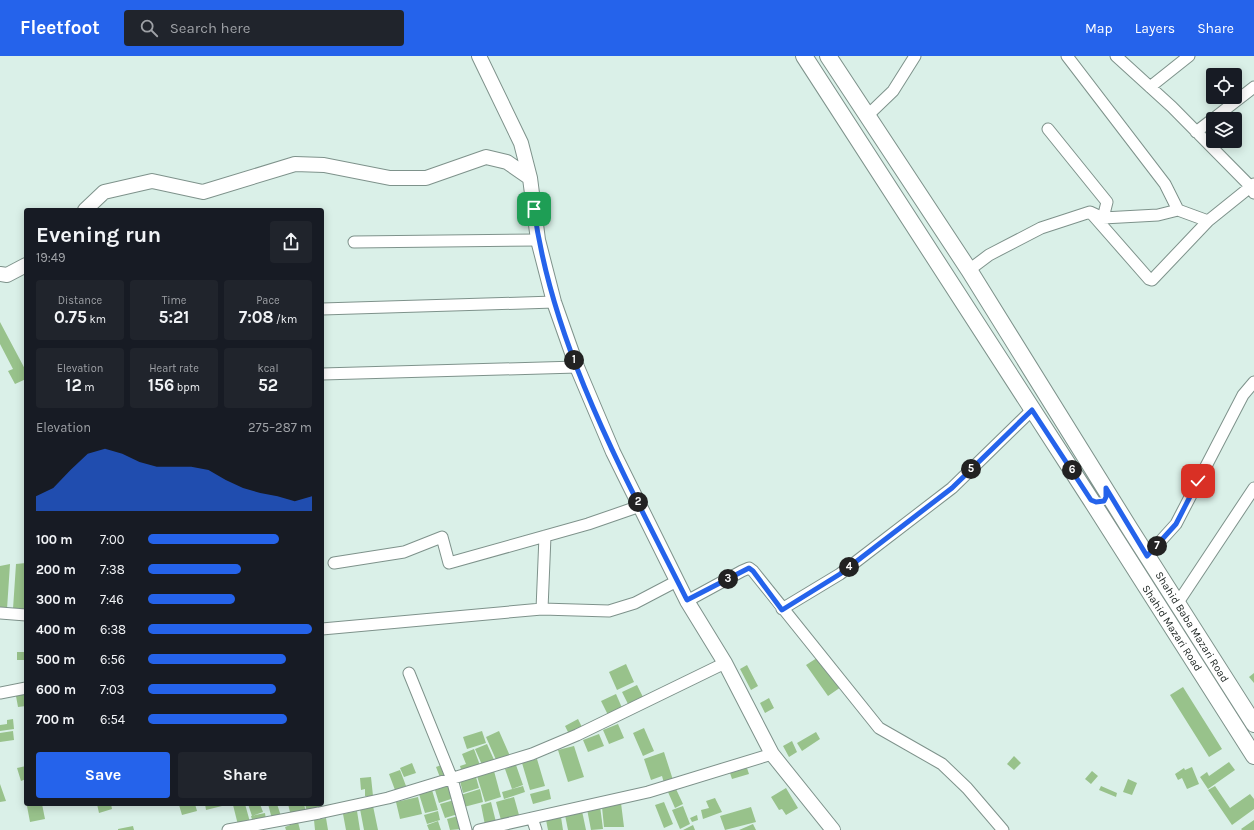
<!DOCTYPE html>
<meta charset="utf-8">
<style>
:root{--surface:#171b24;--page:#20242c;--text:#f1f3f6;--muted:#9ea1a6;--accent:#2563eb}
body{margin:0;font-family:Karla,sans-serif;background:var(--page);color:var(--text);height:100vh;display:flex;flex-direction:column;font-size:15px;white-space:nowrap}
*{box-sizing:border-box;margin:0}
p{font-size:13px;color:var(--muted)}
.icon{flex:none;width:22px;height:22px;fill:none;stroke:currentColor;stroke-width:2;stroke-linecap:round;stroke-linejoin:round}
.map{position:relative;flex:1;overflow:hidden}
.details{position:absolute;left:24px;top:152px;width:300px;height:598px;display:flex;flex-direction:column;background:var(--surface);border-radius:4px;box-shadow:0 2px 10px #0003}
.details>*{flex:none}
.tools{position:absolute;left:1206px;top:12px;display:grid;gap:8px}
.tools a{display:grid;place-items:center;width:36px;height:36px;border-radius:4px;background:var(--surface);box-shadow:0 2px 10px #0003;font-size:20px}
.pin{position:absolute;display:grid;place-items:center;width:34px;height:34px;color:#fff;margin:-17px;border-radius:8px;box-shadow:0 2px 6px #0006}
.km{position:absolute;width:20px;height:20px;margin:-10px;border-radius:50%;background:#222;color:#fff;font-size:11px;line-height:20px;text-align:center}
.round{display:grid;place-items:center;flex:none;width:42px;height:42px;border-radius:4px;background:var(--page)}
.summary{display:flex;align-items:center;justify-content:space-between;height:68px;padding:0 12px}
h1{font-size:22px;font-weight:700;line-height:30px}
.figures{display:grid;grid-template-columns:repeat(3,1fr);gap:6px;height:68px;padding:4px 12px}
.figures div{display:grid;align-content:center;border-radius:4px;background:var(--page);text-align:center}
.figures b{font-size:17px;font-weight:700}
.figures small{font-size:11px;font-weight:400}
.figures p{font-size:11px}
.chart{height:112px;padding:8px 12px}
.chart p{display:flex;justify-content:space-between}
.chart svg{width:100%;height:72px;margin-top:4px;fill:var(--accent);opacity:.7}
.cta{display:flex;gap:8px;margin-top:auto;padding:8px 12px}
.cta a{flex:1;height:46px;border-radius:4px;background:var(--accent);color:#fff;font-size:16px;font-weight:700;line-height:46px;text-align:center}
.cta a+a{background:var(--page);color:var(--text)}
ul{padding:0 12px;list-style:none;font-size:13px}
li{display:grid;grid-template-columns:64px 48px 1fr;align-items:center;height:30px}
li i{height:10px;border-radius:5px;background:var(--accent)}
header{display:flex;align-items:center;gap:24px;box-sizing:border-box;height:56px;padding:0 20px;background:var(--accent);color:#fff}
header strong{font-size:19px}
nav{display:flex;gap:22px;margin-inline-start:auto;font-size:14px}
.search{width:280px;height:36px;background:var(--page);display:flex;align-items:center;gap:10px;box-sizing:border-box;padding:0 14px;border-radius:4px;color:var(--muted);font-size:15px}
.map>svg:first-child{display:block}
.building{fill:#98c28b}
.lines{fill:none;stroke-linecap:round;stroke-linejoin:round}
.minor-casing{stroke:#7e928b;stroke-width:13}
.tertiary-casing{stroke:#7e928b;stroke-width:16}
.secondary-casing{stroke:#7e928b;stroke-width:18}
.minor{stroke:#fff;stroke-width:11}
.tertiary{stroke:#fff;stroke-width:14}
.secondary{stroke:#fff;stroke-width:16}
.route-casing{stroke:#fff;stroke-width:8}
.route{stroke:#2563eb;stroke-width:5}
.labels{text-anchor:middle;dominant-baseline:central;stroke-width:3.5;stroke-linejoin:round;paint-order:stroke}
.street-label{font-size:11px;fill:#1b2320;stroke:#fff}
</style>
<header>
<strong>Fleetfoot</strong>
<div class="search"><svg class="icon" aria-label="search" viewBox="0 0 24 24"><circle cx="10" cy="10" r="6"/><path d="M15 15l6 6"/></svg>Search here</div>
<nav><a>Map</a><a>Layers</a><a>Share</a></nav>
</header>
<div class="map">
<svg width="1254" height="774" viewBox="0 0 1254 774">
<rect width="100%" height="100%" fill="#daf0e8"/>
<!-- building -->
<path class="building" d="M 0,266 L 26,315 L 26,323 L 15,328 L 8,315 L 13,313 L 0,288 Z
M 26,507 L 26,554 L 13,553 L 16,508 Z
M 10,508 L 7,553 L 0,553 L 0,510 Z
M 17,596 L 26,596 L 26,604 L 17,604 Z
M 820,600 L 841,631 L 828,640 L 806,609 Z
M 626,608 L 634,626 L 617,634 L 609,616 Z
M 747,609 L 758,630 L 751,634 L 740,613 Z
M 1254,617 L 1254,627 L 1249,621 Z
M 637,629 L 644,643 L 629,650 L 622,636 Z
M 1183,631 L 1222,693 L 1209,701 L 1170,639 Z
M 26,638 L 26,650 L 18,651 L 16,640 Z
M 616,638 L 623,654 L 609,661 L 601,645 Z
M 769,642 L 774,652 L 765,657 L 760,647 Z
M 13,663 L 14,673 L 0,675 L 0,669 L 7,668 L 7,664 Z
M 578,663 L 583,673 L 570,680 L 565,670 Z
M 618,668 L 624,682 L 609,688 L 603,674 Z
M 644,672 L 654,695 L 643,700 L 633,677 Z
M 13,675 L 14,684 L 0,686 L 0,677 Z
M 482,675 L 486,687 L 467,693 L 463,681 Z
M 499,675 L 510,700 L 497,706 L 486,681 Z
M 816,676 L 820,683 L 802,695 L 797,687 Z
M 599,678 L 604,690 L 588,696 L 583,684 Z
M 792,685 L 797,696 L 789,701 L 783,690 Z
M 487,688 L 495,706 L 483,711 L 475,693 Z
M 574,690 L 584,721 L 568,726 L 558,694 Z
M 474,693 L 481,712 L 462,717 L 460,710 L 466,708 L 462,698 Z
M 664,696 L 673,724 L 664,727 L 662,720 L 651,724 L 644,703 Z
M 1014,700 L 1021,707 L 1014,714 L 1007,708 Z
M 537,703 L 545,730 L 530,734 L 522,707 Z
M 1229,706 L 1235,714 L 1208,733 L 1200,721 L 1207,716 L 1209,720 Z
M 412,707 L 416,717 L 404,721 L 400,712 Z
M 444,708 L 449,721 L 441,724 L 436,711 Z
M 516,709 L 523,729 L 512,733 L 505,713 Z
M 26,710 L 26,723 L 21,725 L 17,712 Z
M 1192,711 L 1199,728 L 1187,733 L 1182,722 L 1178,724 L 1175,718 L 1184,712 L 1185,714 Z
M 747,712 L 749,718 L 732,723 L 730,717 Z
M 400,714 L 406,730 L 395,734 L 389,718 Z
M 494,715 L 501,741 L 485,746 L 477,720 Z
M 1092,715 L 1098,720 L 1091,728 L 1085,723 Z
M 371,721 L 373,740 L 365,740 L 365,733 L 361,734 L 360,722 Z
M 476,721 L 479,732 L 463,737 L 460,725 Z
M 1128,723 L 1137,727 L 1132,739 L 1123,736 Z
M 0,728 L 6,745 L 0,746 Z
M 450,729 L 454,742 L 439,747 L 435,734 Z
M 523,730 L 525,736 L 504,743 L 502,736 Z
M 1101,730 L 1117,737 L 1116,741 L 1099,734 Z
M 1215,730 L 1230,752 L 1250,738 L 1254,743 L 1254,753 L 1232,769 L 1208,734 Z
M 786,732 L 798,752 L 786,759 L 782,753 L 779,754 L 771,741 Z
M 480,733 L 483,746 L 464,751 L 461,739 Z
M 549,733 L 551,743 L 533,748 L 530,738 Z
M 676,733 L 683,748 L 675,752 L 668,736 Z
M 432,734 L 438,754 L 425,757 L 419,738 Z
M 418,741 L 422,758 L 400,763 L 396,746 Z
M 514,741 L 519,759 L 501,764 L 496,746 Z
M 715,742 L 722,756 L 703,763 L 701,754 L 709,752 L 706,745 Z
M 454,744 L 458,758 L 445,762 L 440,748 Z
M 491,746 L 496,766 L 485,769 L 481,749 Z
M 664,746 L 673,768 L 664,772 L 655,749 Z
M 621,747 L 624,771 L 604,771 L 602,751 Z
M 42,748 L 45,763 L 30,766 L 27,750 Z
M 97,748 L 111,748 L 112,753 L 99,757 Z
M 181,748 L 195,748 L 197,755 L 182,759 L 179,749 Z
M 205,748 L 222,748 L 222,750 L 206,754 Z
M 245,748 L 250,766 L 238,769 L 233,749 Z
M 248,748 L 260,748 L 263,756 L 252,760 Z
M 268,748 L 277,748 L 281,760 L 272,763 Z
M 288,748 L 304,748 L 306,756 L 291,760 Z
M 305,748 L 321,748 L 322,751 L 307,756 Z
M 373,750 L 378,774 L 364,774 L 360,753 Z
M 600,750 L 603,773 L 591,774 L 587,753 Z
M 683,750 L 690,768 L 680,773 L 672,754 Z
M 751,751 L 756,766 L 725,774 L 720,760 Z
M 357,755 L 360,774 L 346,774 L 343,758 Z
M 438,755 L 440,764 L 427,768 L 424,759 Z
M 582,755 L 586,774 L 568,774 L 565,759 Z
M 265,757 L 266,764 L 253,767 L 251,760 Z
M 697,759 L 698,764 L 692,766 L 690,762 Z
M 458,760 L 462,773 L 450,774 L 447,763 Z
M 561,761 L 563,774 L 548,774 L 546,764 Z
M 326,762 L 328,774 L 315,774 L 314,764 Z
M 1254,764 L 1254,774 L 1242,774 L 1241,773 Z
M 438,765 L 441,774 L 429,774 L 427,769 Z
M 298,766 L 300,774 L 286,774 L 285,771 Z
M 753,768 L 756,774 L 739,774 Z
M 693,769 L 695,774 L 683,774 Z
M 133,770 L 134,774 L 118,774 L 118,773 Z"/>
<g class="lines">
<defs>
<path id="minor" d="M 1067,0 L 1165,128 L 1178,154
M 1116,0 L 1172,51 L 1250,130 L 1254,137
M 1150,31 L 1189,0
M 867,60 L 893,35 L 915,0
M 1213,63 L 1254,31
M 1048,73 L 1107,146 L 1103,162
M 1196,76 L 1213,63
M 1092,158 L 1149,223 L 1152,224 L 1208,165 L 1254,128
M 354,186 L 538,184
M 969,214 L 989,199 L 1041,172 L 1090,156 L 1103,162 L 1158,159 L 1178,154 L 1208,165
M 322,253 L 554,246
M 322,318 L 577,311
M 1147,500 L 1176,468 L 1243,339 L 1254,326
M 334,507 L 404,496 L 442,481 L 449,507 L 588,468 L 640,450
M 687,545 L 742,515 L 749,512 L 753,515 L 879,672 L 942,708 L 967,732 L 1003,774
M 1177,548 L 1254,432
M 542,553 L 545,480
M 782,553 L 840,518 L 952,432 L 1032,354
M 0,557 L 26,559
M 322,573 L 542,553 L 609,555 L 635,547 L 677,525
M 409,617 L 452,723 L 466,774
M 0,637 L 26,632
M 532,762 L 536,774
M 228,774 L 319,757 L 388,742 L 532,698 L 577,679 L 725,607
M 479,774 L 648,736 L 772,698"/>
<path id="tertiary" d="M 479,0 L 521,87 L 530,122 L 538,184 L 554,246 L 577,311 L 613,396 L 687,545 L 725,607 L 772,698 L 833,774
M 85,154 L 104,136 L 152,125 L 203,136 L 295,108 L 324,109 L 390,122 L 426,122 L 486,101 L 507,106 L 530,122
M 0,218 L 7,219 L 26,209"/>
<path id="secondary" d="M 804,0 L 1091,444 L 1254,700
M 828,0 L 969,214 L 1130,473 L 1254,668"/>
</defs>
<!-- minor casing -->
<use href="#minor" class="minor-casing"/>
<!-- tertiary casing -->
<use href="#tertiary" class="tertiary-casing"/>
<!-- secondary casing -->
<use href="#secondary" class="secondary-casing"/>
<!-- minor -->
<use href="#minor" class="minor"/>
<!-- tertiary -->
<use href="#tertiary" class="tertiary"/>
<!-- secondary -->
<use href="#secondary" class="secondary"/>
</g>
<g class="lines">
<defs>
<path id="route" d="M 534,153 C 553,293 625,420 687,544 L 749,512 L 753,515 L 782,554 L 840,518 L 952,432 L 1032,354 L 1091,444 L 1096,446 L 1104,445 L 1106,441 L 1106,432 L 1147,500 L 1176,468 L 1198,425"/>
</defs>
<!-- route casing -->
<use href="#route" class="route-casing"/>
<!-- route -->
<use href="#route" class="route"/>
</g>
<g class="labels">
<!-- street labels -->
<g class="street-label">
<text transform="translate(1192 571) rotate(58)">Shahid Baba Mazari Road</text>
<text transform="translate(1172 572) rotate(57)">Shahid Mazari Road</text>
</g>
</g>
</svg>
<div class="tools">
<a><svg class="icon" aria-label="locate" viewBox="0 0 24 24"><circle cx="12" cy="12" r="6"/><path d="M12 2v4M12 18v4M2 12h4M18 12h4"/></svg></a>
<a><svg class="icon" aria-label="layers" viewBox="0 0 24 24"><path d="M12 4l9 5-9 5-9-5zM3 14l9 5 9-5"/></svg></a>
</div>
<div class="pin" style="left:534px;top:153px;background:#1e9e55"><svg class="icon" aria-label="arrive" viewBox="0 0 24 24"><path d="M6 21V4h12l-3 4 3 4H6"/></svg></div>
<div class="pin" style="left:1198px;top:425px;background:#d93025"><svg class="icon" aria-label="check" viewBox="0 0 24 24"><path d="M5 12l5 5 9-10"/></svg></div>
<b class="km" style="left:574px;top:304px">1</b>
<b class="km" style="left:638px;top:446px">2</b>
<b class="km" style="left:728px;top:523px">3</b>
<b class="km" style="left:849px;top:511px">4</b>
<b class="km" style="left:971px;top:413px">5</b>
<b class="km" style="left:1072px;top:414px">6</b>
<b class="km" style="left:1157px;top:490px">7</b>
<section class="details">
<div class="summary"><div><h1>Evening run</h1><p>19:49</p></div><a class="round"><svg class="icon" aria-label="share" viewBox="0 0 24 24"><path d="M12 15V3M7 8l5-5 5 5M5 13v7h14v-7"/></svg></a></div>
<div class="figures">
<div><p>Distance</p><b>0.75<small> km</small></b></div>
<div><p>Time</p><b>5:21</b></div>
<div><p>Pace</p><b>7:08<small> /km</small></b></div>
</div>
<div class="figures">
<div><p>Elevation</p><b>12<small> m</small></b></div>
<div><p>Heart rate</p><b>156<small> bpm</small></b></div>
<div><p>kcal</p><b>52</b></div>
</div>
<div class="chart"><p><span>Elevation</span>275–287 m</p>
<svg viewBox="0 0 160 44" preserveAspectRatio="none"><path d="M0 44V35L10 30L20 19L30 9L40 6L50 9L60 14L70 17L80 17L90 17L100 19L110 25L120 30L130 33L140 35L150 38L160 35V44z"/></svg>
</div>
<ul>
<li><b>100 m</b>7:00<i style="width:80%"></i></li>
<li><b>200 m</b>7:38<i style="width:57%"></i></li>
<li><b>300 m</b>7:46<i style="width:53%"></i></li>
<li><b>400 m</b>6:38<i style="width:100%"></i></li>
<li><b>500 m</b>6:56<i style="width:84%"></i></li>
<li><b>600 m</b>7:03<i style="width:78%"></i></li>
<li><b>700 m</b>6:54<i style="width:85%"></i></li>
</ul>
<div class="cta"><a>Save</a><a>Share</a></div>
</section>
</div>
